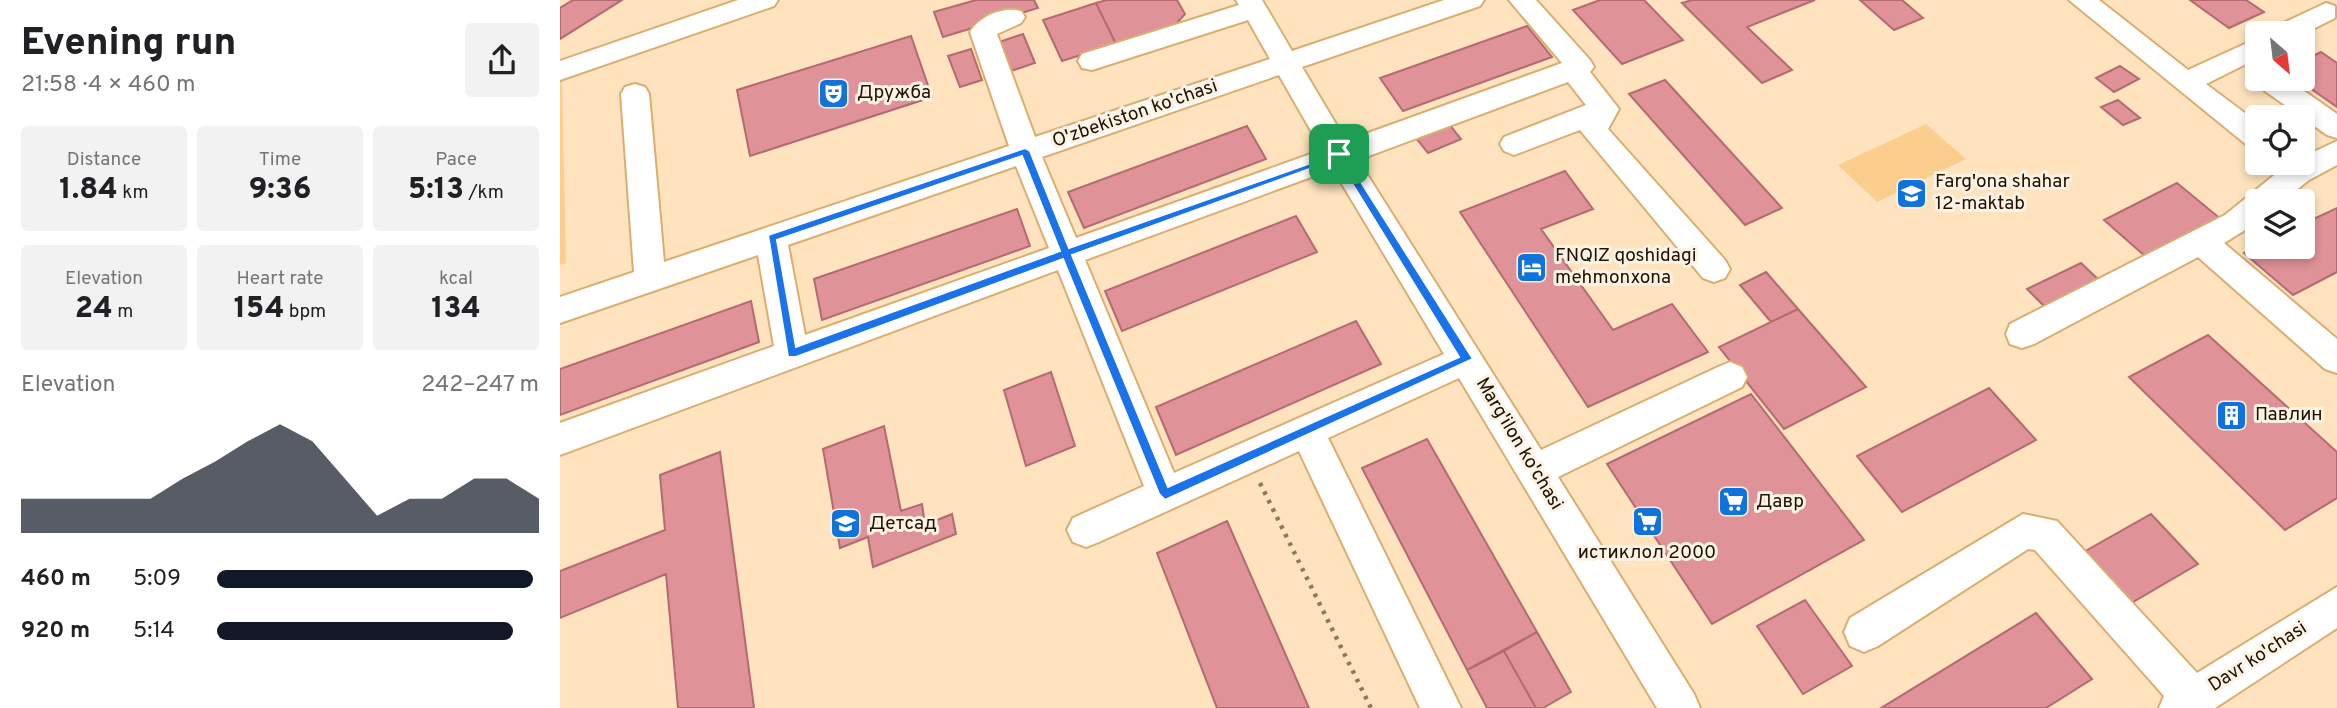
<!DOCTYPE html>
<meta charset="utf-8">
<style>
:root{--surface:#fff;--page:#f2f2f2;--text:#202124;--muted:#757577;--accent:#111827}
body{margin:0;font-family:Overpass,sans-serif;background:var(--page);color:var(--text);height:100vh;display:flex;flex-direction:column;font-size:26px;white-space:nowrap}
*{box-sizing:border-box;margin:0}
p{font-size:23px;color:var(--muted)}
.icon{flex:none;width:38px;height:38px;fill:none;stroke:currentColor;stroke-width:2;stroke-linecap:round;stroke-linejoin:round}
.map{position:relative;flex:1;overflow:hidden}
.drawer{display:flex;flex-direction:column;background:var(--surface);width:560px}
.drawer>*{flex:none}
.needle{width:46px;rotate:152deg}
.buttons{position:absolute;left:1685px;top:21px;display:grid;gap:14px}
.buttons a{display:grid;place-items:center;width:70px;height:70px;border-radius:7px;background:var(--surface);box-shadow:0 4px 10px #0003;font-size:35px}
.pin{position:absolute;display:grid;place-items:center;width:60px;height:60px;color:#fff;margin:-30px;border-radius:14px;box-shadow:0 4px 10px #0006}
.round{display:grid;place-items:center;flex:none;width:74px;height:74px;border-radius:7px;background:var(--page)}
.headline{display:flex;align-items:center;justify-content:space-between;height:119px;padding:0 21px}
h1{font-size:38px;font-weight:800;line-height:52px}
.metrics{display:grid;grid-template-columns:repeat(3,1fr);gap:10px;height:119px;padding:7px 21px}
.metrics div{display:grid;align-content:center;border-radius:7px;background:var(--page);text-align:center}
.metrics b{font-size:30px;font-weight:800}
.metrics small{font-size:19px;font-weight:400}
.metrics p{font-size:19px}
.chart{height:196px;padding:14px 21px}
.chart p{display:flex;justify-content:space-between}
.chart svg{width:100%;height:126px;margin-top:7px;fill:var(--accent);opacity:.7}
ul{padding:0 21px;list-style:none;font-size:23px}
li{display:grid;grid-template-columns:112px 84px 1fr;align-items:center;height:52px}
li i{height:18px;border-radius:9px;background:var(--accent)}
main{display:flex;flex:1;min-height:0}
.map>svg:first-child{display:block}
.green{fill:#fcce8e}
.building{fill:#df9297;stroke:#b46a70;stroke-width:2}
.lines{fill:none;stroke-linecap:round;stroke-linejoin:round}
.minor-casing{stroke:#daae71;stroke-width:4}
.path{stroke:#8d775d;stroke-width:4.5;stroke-dasharray:3.5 6;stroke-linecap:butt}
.minor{fill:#fff;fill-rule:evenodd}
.route{fill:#1a73e8;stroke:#fff;stroke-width:2;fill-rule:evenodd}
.labels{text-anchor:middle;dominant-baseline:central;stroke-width:6;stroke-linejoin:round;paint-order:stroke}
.poi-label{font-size:19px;fill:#211100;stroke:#fcf3e7;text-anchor:start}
.street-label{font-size:19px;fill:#211100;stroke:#fcf3e7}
</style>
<main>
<section class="drawer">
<div class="headline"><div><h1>Evening run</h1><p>21:58 · 4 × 460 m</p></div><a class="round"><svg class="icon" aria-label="share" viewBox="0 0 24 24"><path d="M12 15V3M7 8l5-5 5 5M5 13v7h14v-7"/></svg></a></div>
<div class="metrics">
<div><p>Distance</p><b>1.84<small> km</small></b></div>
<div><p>Time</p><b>9:36</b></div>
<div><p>Pace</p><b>5:13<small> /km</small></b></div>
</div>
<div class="metrics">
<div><p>Elevation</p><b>24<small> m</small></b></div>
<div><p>Heart rate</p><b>154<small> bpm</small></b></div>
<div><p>kcal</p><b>134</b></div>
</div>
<div class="chart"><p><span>Elevation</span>242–247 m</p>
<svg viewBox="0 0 160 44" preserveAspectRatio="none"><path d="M0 44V32L10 32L20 32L30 32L40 32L50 25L60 19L70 12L80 6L90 12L100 25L110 38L120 32L130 32L140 25L150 25L160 32V44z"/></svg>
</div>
<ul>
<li><b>460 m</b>5:09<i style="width:98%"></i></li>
<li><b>920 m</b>5:14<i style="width:92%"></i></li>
</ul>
</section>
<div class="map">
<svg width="1777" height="708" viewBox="0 0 1777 708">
<rect width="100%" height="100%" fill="#fee3be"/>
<!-- green -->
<path class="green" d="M 2,80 L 6,263 L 0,265 L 0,81 Z
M 1366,124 L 1406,159 L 1317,202 L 1278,165 Z"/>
<!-- building -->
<path class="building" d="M 13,0 L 62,0 L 0,39 L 0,8 Z
M 416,0 L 474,0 L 478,8 L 383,37 L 374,12 Z
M 547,0 L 617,0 L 625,14 L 616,24 L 556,44 L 536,3 Z
M 1040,0 L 1084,0 L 1123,40 L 1062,64 L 1013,10 Z
M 1132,0 L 1255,0 L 1187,27 L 1232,70 L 1202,83 L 1122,3 Z
M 1300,0 L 1342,0 L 1363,18 L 1334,30 Z
M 1630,0 L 1686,0 L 1704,12 L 1669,28 Z
M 536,3 L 556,44 L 502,61 L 483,20 Z
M 967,26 L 992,57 L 843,111 L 820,78 Z
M 463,34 L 475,63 L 448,72 L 436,43 Z
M 351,36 L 372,97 L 190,156 L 177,90 Z
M 411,49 L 422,80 L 400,87 L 388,56 Z
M 1761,52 L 1777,63 L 1777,107 L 1737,79 L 1743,79 L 1743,61 Z
M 1560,66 L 1579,79 L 1554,92 L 1536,78 Z
M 1105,80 L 1222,208 L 1185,225 L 1069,94 Z
M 1558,100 L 1580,118 L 1563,125 L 1541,107 Z
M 884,118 L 901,139 L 868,153 L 851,132 Z
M 687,126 L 706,159 L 524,228 L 508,192 Z
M 1005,171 L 1033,209 L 981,229 L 1053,330 L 1112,304 L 1148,352 L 1028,407 L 900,212 Z
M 1617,183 L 1668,225 L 1594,264 L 1544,220 Z
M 1777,208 L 1777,272 L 1733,295 L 1684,253 L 1698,247 L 1743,247 L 1743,224 Z
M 457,209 L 470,246 L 262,320 L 254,279 Z
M 736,216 L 757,252 L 562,331 L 545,291 Z
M 1521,263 L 1542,283 L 1488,310 L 1467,289 Z
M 1206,272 L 1238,309 L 1211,322 L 1180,285 Z
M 191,301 L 199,342 L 0,415 L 0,369 Z
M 1238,309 L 1306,387 L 1224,429 L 1159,347 Z
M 796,321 L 821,364 L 616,455 L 596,407 Z
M 1648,335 L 1777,452 L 1777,498 L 1725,530 L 1569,377 Z
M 491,372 L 515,446 L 466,466 L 444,390 Z
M 1429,388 L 1476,440 L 1342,512 L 1297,456 Z
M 1191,394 L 1304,540 L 1152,624 L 1047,464 Z
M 324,426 L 341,511 L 362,504 L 365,525 L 392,514 L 396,534 L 313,567 L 308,537 L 280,548 L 263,449 Z
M 867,439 L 977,632 L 907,670 L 802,468 Z
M 160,452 L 194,708 L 118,708 L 106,574 L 0,618 L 0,571 L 105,530 L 100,475 Z
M 1591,514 L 1638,564 L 1568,605 L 1522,553 Z
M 667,521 L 749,708 L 657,708 L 597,553 Z
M 1245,600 L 1292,666 L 1243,694 L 1197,626 Z
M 1476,613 L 1532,679 L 1486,708 L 1321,708 Z
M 977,632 L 1011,692 L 983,708 L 976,708 L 944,651 Z
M 944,651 L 976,708 L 927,708 L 907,670 Z"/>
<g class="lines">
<defs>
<path id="minor" d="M 178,0 L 218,0 L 214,6 L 0,80 L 0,61 Z
M 676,0 L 702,0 L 732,51 L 884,0 L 924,0 L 920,6 L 742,67 L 786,141 L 1002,63 L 949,0 L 976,0 L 1030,60 L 1034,67 L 1030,72 L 1059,109 L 1048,129 L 1165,260 L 1170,269 L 1165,278 L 1154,282 L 1143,278 L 1020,130 L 954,155 L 944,151 L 940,144 L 944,137 L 1026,105 L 1008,82 L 798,160 L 981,450 L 1158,367 L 1170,362 L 1182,367 L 1187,377 L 1182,387 L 998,477 L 1134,694 L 1140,708 L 1097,708 L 899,378 L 768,438 L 901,708 L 860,708 L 739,451 L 539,542 L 526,547 L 513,542 L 507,530 L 513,518 L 584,486 L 498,270 L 0,455 L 0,423 L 214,346 L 198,255 L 0,323 L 0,297 L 74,272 L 61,94 L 65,87 L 75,84 L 85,87 L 89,94 L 104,262 L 449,146 L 410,32 C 420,16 443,6 461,11 L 465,17 L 461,23 L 437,34 L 475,137 L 710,59 L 688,20 L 532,70 L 522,68 L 518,61 L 522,54 L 679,5 ZM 719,75 L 762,150 L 516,238 L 482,157 ZM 456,166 L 489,248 L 245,335 L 228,245 ZM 773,169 L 884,354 L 614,473 L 525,260 Z
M 1509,0 L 1539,0 L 1628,70 L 1698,38 L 1698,58 L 1646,84 L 1698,123 L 1698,149 L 1688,146 Z
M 1766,3 L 1775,6 L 1775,18 L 1743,34 L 1711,33 L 1715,27 Z
M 1698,74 L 1698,79 L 1727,79 L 1777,114 L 1777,138 L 1767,135 L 1698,86 L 1694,79 Z
M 1777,141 L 1777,165 L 1749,180 L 1722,201 L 1698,201 L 1698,222 L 1664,243 L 1777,339 L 1777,373 L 1765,369 L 1638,257 L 1474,344 L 1462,348 L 1450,344 L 1446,334 L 1450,324 L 1665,215 L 1718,172 L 1713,163 L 1743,163 L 1743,157 Z
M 1463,514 L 1497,521 L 1637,673 L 1777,587 L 1777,628 L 1655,708 L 1599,708 L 1604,696 L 1475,550 L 1468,549 L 1318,646 L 1304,652 L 1290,646 L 1284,632 L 1290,618 Z"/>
</defs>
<!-- minor casing -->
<use href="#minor" class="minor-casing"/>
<!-- path -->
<path class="path" d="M 700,483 L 811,708"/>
<!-- minor -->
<use href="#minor" class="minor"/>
</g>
<!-- route -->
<path class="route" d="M 465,148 L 470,151 L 509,248 L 782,152 L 913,359 L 605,500 L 599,494 L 503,259 L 236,357 L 228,357 L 208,235 ZM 462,156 L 500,251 L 236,347 L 217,240 ZM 777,159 L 899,357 L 608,487 L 512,255 Z"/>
<!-- icons -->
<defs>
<symbol id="theatre-square" viewBox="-11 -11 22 22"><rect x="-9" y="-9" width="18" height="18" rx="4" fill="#1072db" stroke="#fcf3e7"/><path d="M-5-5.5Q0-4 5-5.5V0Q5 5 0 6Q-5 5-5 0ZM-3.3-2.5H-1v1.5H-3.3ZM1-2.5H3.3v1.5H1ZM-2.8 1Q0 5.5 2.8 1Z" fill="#fff"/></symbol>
<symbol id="school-square" viewBox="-11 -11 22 22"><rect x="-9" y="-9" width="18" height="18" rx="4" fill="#1072db" stroke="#fcf3e7"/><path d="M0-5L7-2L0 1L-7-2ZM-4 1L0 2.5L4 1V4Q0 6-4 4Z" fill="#fff"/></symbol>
<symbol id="hotel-square" viewBox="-11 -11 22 22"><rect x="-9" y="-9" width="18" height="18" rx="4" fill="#1072db" stroke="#fcf3e7"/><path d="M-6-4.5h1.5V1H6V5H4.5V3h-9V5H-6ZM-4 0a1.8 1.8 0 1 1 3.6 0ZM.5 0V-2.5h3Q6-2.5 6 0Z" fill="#fff"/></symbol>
<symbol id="building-square" viewBox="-11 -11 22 22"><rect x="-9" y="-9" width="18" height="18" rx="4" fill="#1072db" stroke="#fcf3e7"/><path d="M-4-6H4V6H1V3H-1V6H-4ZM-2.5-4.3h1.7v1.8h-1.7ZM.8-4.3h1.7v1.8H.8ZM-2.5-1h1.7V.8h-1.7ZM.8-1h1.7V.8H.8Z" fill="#fff"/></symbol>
<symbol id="supermarket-square" viewBox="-11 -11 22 22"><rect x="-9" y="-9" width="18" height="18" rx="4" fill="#1072db" stroke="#fcf3e7"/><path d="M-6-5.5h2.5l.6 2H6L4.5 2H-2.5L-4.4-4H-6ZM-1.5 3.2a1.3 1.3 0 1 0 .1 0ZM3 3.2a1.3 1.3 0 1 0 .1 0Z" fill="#fff"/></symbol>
</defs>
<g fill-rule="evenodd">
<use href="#theatre-square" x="256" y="76" width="35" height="35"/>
<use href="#school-square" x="1334" y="176" width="35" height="35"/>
<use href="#hotel-square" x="954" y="250" width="35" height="35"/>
<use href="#building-square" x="1654" y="398" width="35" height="35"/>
<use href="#supermarket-square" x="1156" y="484" width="35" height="35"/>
<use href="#supermarket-square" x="1070" y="504" width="35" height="35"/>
<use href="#school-square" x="268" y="506" width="35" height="35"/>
</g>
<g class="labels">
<!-- poi labels -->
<g class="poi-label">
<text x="297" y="93">Дружба</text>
<text x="1375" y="182">Farg'ona shahar<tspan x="1375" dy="22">12-maktab</tspan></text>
<text x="995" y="256">FNQIZ qoshidagi<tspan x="995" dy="22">mehmonxona</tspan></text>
<text x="1695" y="415">Павлин</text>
<text x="1196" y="502">Давр</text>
<text x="309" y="524">Детсад</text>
<text x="1087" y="553" text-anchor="middle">истиклол 2000</text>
</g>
<!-- street labels -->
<g class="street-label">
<text transform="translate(575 114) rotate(-19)">O'zbekiston ko'chasi</text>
<text transform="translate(959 444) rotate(59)">Marg'ilon ko'chasi</text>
<text transform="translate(1698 657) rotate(-33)">Davr ko'chasi</text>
</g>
</g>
</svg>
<div class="buttons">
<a><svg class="needle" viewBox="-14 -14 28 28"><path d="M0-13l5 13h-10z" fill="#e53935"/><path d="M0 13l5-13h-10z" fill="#757577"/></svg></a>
<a><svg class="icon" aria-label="locate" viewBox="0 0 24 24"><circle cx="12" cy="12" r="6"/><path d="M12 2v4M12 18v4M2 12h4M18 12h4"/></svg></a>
<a><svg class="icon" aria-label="layers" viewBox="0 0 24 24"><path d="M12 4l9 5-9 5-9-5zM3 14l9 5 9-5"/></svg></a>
</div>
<div class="pin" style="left:779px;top:154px;background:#1e9e55"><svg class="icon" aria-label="arrive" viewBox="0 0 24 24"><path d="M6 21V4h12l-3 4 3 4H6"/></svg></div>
</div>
</main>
